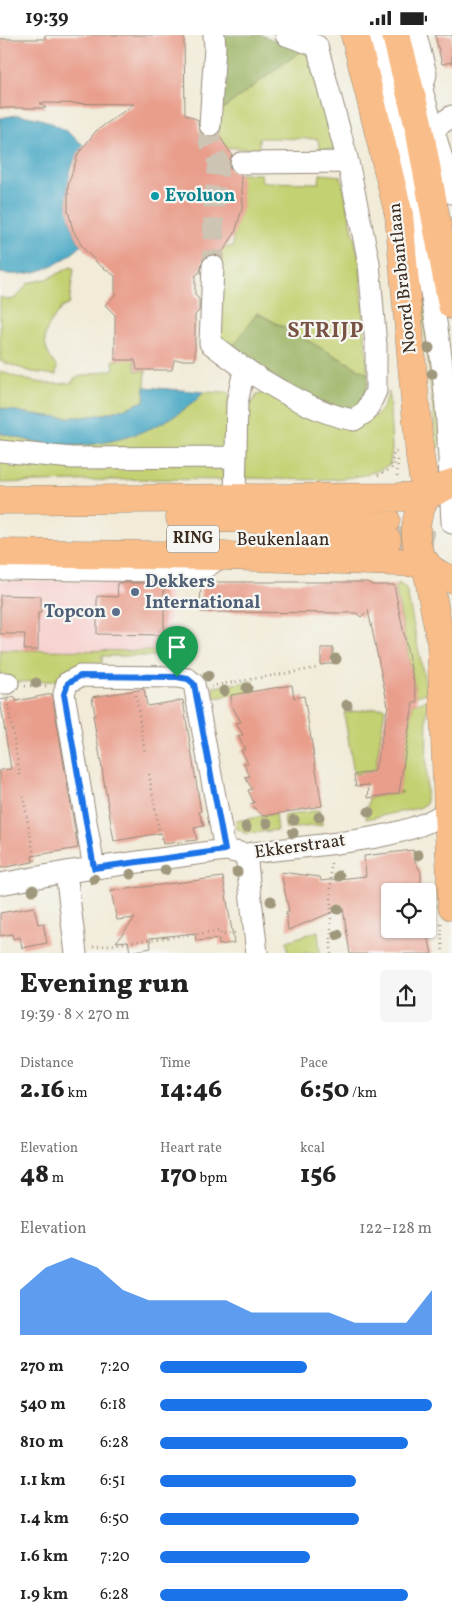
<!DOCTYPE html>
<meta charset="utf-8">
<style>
:root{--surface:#fff;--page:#f6f6f6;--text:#222;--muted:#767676;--accent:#1a73e8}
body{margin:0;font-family:Vollkorn,serif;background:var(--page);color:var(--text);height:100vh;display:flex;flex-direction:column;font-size:19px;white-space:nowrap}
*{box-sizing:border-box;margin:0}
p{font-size:16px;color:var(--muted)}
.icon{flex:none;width:28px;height:28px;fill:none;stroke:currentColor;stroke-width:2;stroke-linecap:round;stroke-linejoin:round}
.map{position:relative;height:918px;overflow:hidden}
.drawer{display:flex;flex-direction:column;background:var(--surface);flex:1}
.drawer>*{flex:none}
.controls{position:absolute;left:381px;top:848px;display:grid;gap:10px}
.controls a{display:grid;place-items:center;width:55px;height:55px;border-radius:5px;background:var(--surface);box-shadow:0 1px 4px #0004;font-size:25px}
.pin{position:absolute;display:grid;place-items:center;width:42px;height:42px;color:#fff;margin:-51px -21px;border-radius:50% 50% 50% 0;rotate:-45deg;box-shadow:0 0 5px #0007}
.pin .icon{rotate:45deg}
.round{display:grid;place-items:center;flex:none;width:52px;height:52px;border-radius:5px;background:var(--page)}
.headline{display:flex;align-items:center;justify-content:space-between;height:85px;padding:0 20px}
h1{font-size:28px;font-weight:800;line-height:38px}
.metrics{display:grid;grid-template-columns:repeat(3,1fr);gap:8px;height:85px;padding:5px 20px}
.metrics div{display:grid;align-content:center}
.metrics b{font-size:25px;font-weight:800}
.metrics small{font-size:14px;font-weight:400}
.metrics p{font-size:14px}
.chart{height:140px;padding:10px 20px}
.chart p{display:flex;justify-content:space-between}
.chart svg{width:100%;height:90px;margin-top:5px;fill:var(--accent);opacity:.7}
ul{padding:0 20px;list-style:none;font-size:16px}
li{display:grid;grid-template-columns:80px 60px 1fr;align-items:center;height:38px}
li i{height:12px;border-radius:6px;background:var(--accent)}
.status{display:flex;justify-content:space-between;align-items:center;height:35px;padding:0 25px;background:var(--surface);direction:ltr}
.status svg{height:14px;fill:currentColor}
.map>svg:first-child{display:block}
.built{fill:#f7d0ce}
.green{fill:#c4d172;stroke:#807e48}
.forest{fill:#9bb364;stroke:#6b6e41}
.water{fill:#46a7c5;stroke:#406872}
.building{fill:#e99e8c}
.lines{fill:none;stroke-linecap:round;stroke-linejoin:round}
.minor-tunnel{stroke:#cdc4b3;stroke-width:21;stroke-dasharray:21 11;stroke-linecap:butt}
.major-tunnel{stroke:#cdc4b3;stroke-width:28;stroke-dasharray:28 14;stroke-linecap:butt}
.minor-casing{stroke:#968a7b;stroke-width:23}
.major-casing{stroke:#968a7b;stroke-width:29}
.path{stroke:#968a7b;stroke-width:2.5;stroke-dasharray:1 4;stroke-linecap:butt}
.minor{stroke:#fff;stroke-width:21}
.major{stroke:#f8bd89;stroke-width:28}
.tree{fill:#a0987d}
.route-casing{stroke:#fff;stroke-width:10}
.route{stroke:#1a73e8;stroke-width:6}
.culture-dot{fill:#0f9aa8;stroke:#f6f6f2;stroke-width:2}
.service-dot{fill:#5c6f8a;stroke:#f6f6f2;stroke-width:2}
.labels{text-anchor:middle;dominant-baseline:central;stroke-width:4.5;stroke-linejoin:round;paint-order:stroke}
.shield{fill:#f6f6f2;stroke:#73675e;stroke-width:1}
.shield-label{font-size:16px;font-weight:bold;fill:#3b2a1e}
.culture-label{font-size:18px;font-weight:bold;fill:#0d838f;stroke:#f6f6f2;text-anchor:start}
.street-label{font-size:18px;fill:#3b2a1e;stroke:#f6f6f2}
.service-label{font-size:18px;font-weight:bold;fill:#4e5e75;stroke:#f6f6f2;text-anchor:start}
.district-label{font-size:22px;font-weight:bold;letter-spacing:1px;fill:#785344;stroke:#f6f6f2}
</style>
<div class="status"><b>19:39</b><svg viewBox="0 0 49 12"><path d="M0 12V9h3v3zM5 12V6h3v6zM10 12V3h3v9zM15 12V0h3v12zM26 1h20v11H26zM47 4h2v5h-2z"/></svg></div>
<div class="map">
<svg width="452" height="919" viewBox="0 0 452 919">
<rect width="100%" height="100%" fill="#f6f6f2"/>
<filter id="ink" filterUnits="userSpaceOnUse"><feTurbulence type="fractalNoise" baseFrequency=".02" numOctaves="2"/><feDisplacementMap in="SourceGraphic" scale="10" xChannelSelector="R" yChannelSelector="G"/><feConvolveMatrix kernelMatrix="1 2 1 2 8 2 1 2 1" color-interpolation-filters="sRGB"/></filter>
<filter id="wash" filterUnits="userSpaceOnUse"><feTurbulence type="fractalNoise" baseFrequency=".0096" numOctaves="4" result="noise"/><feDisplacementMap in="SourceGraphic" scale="20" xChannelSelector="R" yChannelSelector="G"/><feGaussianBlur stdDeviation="1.12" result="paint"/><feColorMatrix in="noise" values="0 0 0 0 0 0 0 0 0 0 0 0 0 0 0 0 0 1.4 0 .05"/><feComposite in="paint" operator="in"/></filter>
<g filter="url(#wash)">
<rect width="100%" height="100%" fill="#f1ebd8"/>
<!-- built -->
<path class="built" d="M 0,546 L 170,547 L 169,616 L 0,615 Z"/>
<!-- green -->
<path class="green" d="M 302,15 L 311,21 L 337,115 L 319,114 L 318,104 L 259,103 L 259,114 L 218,112 L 220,76 Z
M 234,139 L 261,139 L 262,147 L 319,148 L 320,139 L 341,141 L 360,229 L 368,339 L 258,278 L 232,313 L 218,302 L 219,212 L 233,212 Z
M 414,229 L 425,262 L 441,412 L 436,412 L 429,332 Z
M 71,232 L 74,234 L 69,269 L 61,273 C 57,280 54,282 50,289 C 40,304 47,320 57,332 L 56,340 L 32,337 L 0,326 L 0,262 L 10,265 L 17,262 L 28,248 L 49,243 Z
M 134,324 L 136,336 L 146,336 L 144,366 C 87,389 58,384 0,373 L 0,336 C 22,345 48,352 73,347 L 74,343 L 114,334 L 113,325 Z
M 271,356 L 375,382 L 383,372 L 389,357 L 392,414 L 390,429 C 358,452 284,443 244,443 L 244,378 L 257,360 Z
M 204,357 L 229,358 L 226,445 L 152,444 L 0,448 L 0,398 C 27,406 58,413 87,410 C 127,406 177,387 204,357 Z
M 398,548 L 405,552 L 407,556 L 427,658 L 405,664 L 415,654 L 395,551 L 398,551 Z
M 0,615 L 169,616 L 169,621 L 102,621 L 102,631 C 83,631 67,628 55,646 L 12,647 L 0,642 Z
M 253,646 L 255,656 L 215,663 L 213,652 Z
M 427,665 L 426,769 L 419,773 L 366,784 L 369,763 L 403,757 L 399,756 L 413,669 Z
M 382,672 L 385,673 L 375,735 L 354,739 L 344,678 Z
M 319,775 L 322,790 L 286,794 L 284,781 Z
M 275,779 L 277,795 L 246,799 L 237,794 L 236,786 Z
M 318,896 L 320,918 L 288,918 L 287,906 Z"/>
<!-- forest -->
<path class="forest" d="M 222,0 L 261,0 L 302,15 L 220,76 Z
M 257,278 L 368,339 L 368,349 L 359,375 L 332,373 L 251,330 L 232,313 Z"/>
<!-- water -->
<path class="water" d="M 17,80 C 44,82 63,91 83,110 C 62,140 62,179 81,211 C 58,232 32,243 0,238 L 0,83 Z
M 145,352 L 204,357 C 177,387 127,406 87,410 C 58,413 27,406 0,398 L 0,373 C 56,384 89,389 144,366 Z"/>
<g id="blocks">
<!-- building -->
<path class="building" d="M 45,0 L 184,0 L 185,79 L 198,85 L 199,95 L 203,100 L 210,102 L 217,100 L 220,102 L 232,120 L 229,128 L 230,134 L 241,140 L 243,170 L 235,198 L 220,221 L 213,219 L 203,224 L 200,237 L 195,241 L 195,260 L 199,264 L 199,276 L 195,280 L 195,325 L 174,325 L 172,335 L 137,335 L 135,325 L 115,325 L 115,280 L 105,270 L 115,260 L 115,241 L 97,228 L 83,213 L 73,195 L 68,176 L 68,150 L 78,119 L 96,96 L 134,69 L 40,68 L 46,73 L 0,73 L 0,4 L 45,4 Z
M 435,0 L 452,0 L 452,27 L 442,29 Z
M 201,547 L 367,547 L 372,550 L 394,550 L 418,668 L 413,668 L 399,758 L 368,763 L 369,750 L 356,751 L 354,740 L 375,736 L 388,671 L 368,575 L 361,582 L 356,578 L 200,577 Z
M 117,548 L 164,548 L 164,600 L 97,599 L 97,561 L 118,562 Z
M 0,560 L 41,561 L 41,578 L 38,578 L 38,615 L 24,615 L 25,599 L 0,599 Z
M 321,613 L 333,613 L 333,628 L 321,630 Z
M 292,650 L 294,663 L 304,661 L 322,771 L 263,781 L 250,769 L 254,768 L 248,755 L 252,754 L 245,742 L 250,741 L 243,728 L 248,728 L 241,715 L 245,714 L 238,701 L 243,700 L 236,688 L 241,687 L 231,669 L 231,660 Z
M 144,654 L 147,671 L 183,665 L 201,777 L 199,777 L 204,791 L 194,793 L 197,805 L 163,809 L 161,798 L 114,806 L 93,680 L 95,680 L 92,662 Z
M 52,659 L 78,813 L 32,821 L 33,827 L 0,833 L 0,735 L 11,734 L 0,665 L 15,662 L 16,666 Z
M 413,815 L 414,824 L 421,837 L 421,849 L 418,856 L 390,856 L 390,894 L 421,894 L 429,906 L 432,919 L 350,919 L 343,873 L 288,895 L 286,877 L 289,877 L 281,837 L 320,842 L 321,846 L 366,841 L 364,821 Z
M 223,842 L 234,908 L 219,910 L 219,904 L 196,906 L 195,898 L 150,903 L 151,913 L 130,917 L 128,906 L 116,907 L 135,883 L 117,885 L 111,856 Z
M 34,872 L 38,889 L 43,888 L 47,908 L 22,913 L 20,902 L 13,904 L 12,899 L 0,901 L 0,878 Z"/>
</g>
</g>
<g filter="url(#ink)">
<use href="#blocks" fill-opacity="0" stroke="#968a7b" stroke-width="1"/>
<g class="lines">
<!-- minor-tunnel -->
<path class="minor-tunnel" d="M 210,90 L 209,106 L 219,128 L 214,165 L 213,231"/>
<!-- major-tunnel -->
<path class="major-tunnel" d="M 387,505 L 433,509"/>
<defs>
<path id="minor" d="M 374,0 C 400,104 425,208 440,314 C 448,372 449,430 452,488
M 416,0 L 426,39 L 422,55 L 452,158
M 210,90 L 215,12 L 214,0
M 431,91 L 442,88 L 452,81
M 241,128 L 348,127
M 213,231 L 210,308 C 247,337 307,377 354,385 L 366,377 L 376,356 L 376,311 L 369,228 L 348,127 L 317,11 L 286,0
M 0,416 L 72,423 L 236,422
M 235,464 L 237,368 L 244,335
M 0,534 L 172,536 L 203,534 L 221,522
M 0,648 L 8,648
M 246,819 L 257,919
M 94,833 L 64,659 L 67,648 L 80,641 L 177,642 L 188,644 L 194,649 L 225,815
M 66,837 L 76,919
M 0,849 L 66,837 L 225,815 L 246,819 C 300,810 406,808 447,776"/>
<path id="major" d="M 355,0 L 399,180 L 420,422 L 426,461
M 396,0 L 418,88 L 452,270
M 426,461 C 409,493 411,534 452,544
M 0,465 L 398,462 L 426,461 L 452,448
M 180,483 L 386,485
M 269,505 L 387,505
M 0,518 L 224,521 L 426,528
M 426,528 L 441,608 L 452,871"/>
</defs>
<!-- minor casing -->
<use href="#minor" class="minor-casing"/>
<!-- major casing -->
<use href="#major" class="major-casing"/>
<!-- path -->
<path class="path" d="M 391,430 L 394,417 L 397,417
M 378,440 L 391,434 L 397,425
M 397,441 L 398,424
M 177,624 L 178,596
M 25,651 L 47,651
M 211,651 L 318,633
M 136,660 L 145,718
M 7,665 L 20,740
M 149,739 L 161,806
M 23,761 L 35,826
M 441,889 L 443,919
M 93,912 L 220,896 L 221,900 L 235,898
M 331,919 L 331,826"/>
<!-- minor -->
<use href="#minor" class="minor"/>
<!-- major -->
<use href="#major" class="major"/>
</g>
<!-- trees -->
<g class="tree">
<circle cx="429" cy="313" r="5.5"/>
<circle cx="432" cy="339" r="5.5"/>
<circle cx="184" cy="608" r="5.5"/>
<circle cx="336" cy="624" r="5.5"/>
<circle cx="208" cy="641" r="5.5"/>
<circle cx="36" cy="648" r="5.5"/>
<circle cx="247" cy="653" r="5.5"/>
<circle cx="224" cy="656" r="5.5"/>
<circle cx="347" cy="670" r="5.5"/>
<circle cx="369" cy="777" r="5.5"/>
<circle cx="319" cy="782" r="5.5"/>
<circle cx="294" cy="785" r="5.5"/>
<circle cx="267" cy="788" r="5.5"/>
<circle cx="246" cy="792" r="5.5"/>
<circle cx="293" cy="798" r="5.5"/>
<circle cx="418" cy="820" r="5.5"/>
<circle cx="165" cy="835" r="5.5"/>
<circle cx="237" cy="837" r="5.5"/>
<circle cx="131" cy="839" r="5.5"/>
<circle cx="339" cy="841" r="5.5"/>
<circle cx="94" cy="844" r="5.5"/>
<circle cx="33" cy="855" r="5.5"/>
<circle cx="271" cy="866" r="5.5"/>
<circle cx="338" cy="874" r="5.5"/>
<circle cx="338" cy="900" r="5.5"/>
</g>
</g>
<g class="lines" filter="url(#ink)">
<defs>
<path id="route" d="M 80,641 L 177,642 L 188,644 L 194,649 L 225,815 L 94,833 L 64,659 L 68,648 Z"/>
</defs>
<!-- route casing -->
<use href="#route" class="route-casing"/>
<!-- route -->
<use href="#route" class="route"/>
</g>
<!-- markers -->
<circle class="culture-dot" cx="155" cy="161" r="5"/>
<g class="service-dot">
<circle cx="135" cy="557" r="5"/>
<circle cx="116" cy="577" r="5"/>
</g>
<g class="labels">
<!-- shield labels -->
<rect class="shield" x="167" y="490.5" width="52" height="27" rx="4"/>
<g class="shield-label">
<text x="193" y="504">RING</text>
</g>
<!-- culture labels -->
<g class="culture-label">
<text x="165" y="161">Evoluon</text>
</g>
<!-- street labels -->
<g class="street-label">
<text transform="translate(403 243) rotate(-96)">Noord Brabantlaan</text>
<text x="283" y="505">Beukenlaan</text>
<text transform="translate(300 812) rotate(-8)">Ekkerstraat</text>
</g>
<!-- service labels -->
<g class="service-label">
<text x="145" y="547">Dekkers<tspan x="145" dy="21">International</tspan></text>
<text x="106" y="577" text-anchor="end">Topcon</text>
</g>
<!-- district labels -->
<g class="district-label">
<text x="326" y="296">STRIJP</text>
</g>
</g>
</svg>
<div class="controls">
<a><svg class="icon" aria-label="locate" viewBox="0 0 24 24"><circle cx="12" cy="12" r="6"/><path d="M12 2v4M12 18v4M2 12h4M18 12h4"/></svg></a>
</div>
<div class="pin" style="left:177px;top:642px;background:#1e9e55"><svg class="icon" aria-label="arrive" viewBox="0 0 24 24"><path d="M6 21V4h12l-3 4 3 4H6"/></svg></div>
</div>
<section class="drawer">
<div class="headline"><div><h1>Evening run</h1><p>19:39 · 8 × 270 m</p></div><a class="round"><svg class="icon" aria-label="share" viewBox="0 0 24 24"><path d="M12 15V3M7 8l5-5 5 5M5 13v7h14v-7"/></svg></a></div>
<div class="metrics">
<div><p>Distance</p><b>2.16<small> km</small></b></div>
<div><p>Time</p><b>14:46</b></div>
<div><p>Pace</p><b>6:50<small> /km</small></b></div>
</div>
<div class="metrics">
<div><p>Elevation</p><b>48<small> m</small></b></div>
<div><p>Heart rate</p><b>170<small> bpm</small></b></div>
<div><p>kcal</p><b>156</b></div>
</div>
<div class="chart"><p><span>Elevation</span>122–128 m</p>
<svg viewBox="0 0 160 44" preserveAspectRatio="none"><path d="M0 44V22L10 11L20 6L30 11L40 22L50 27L60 27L70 27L80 27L90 33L100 33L110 33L120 33L130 38L140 38L150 38L160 22V44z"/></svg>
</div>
<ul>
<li><b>270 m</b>7:20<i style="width:54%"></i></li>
<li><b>540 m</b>6:18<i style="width:100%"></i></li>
<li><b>810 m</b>6:28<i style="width:91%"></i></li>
<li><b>1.1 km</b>6:51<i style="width:72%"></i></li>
<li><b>1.4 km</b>6:50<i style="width:73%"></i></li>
<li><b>1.6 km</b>7:20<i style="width:55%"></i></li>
<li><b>1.9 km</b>6:28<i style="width:91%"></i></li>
</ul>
</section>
